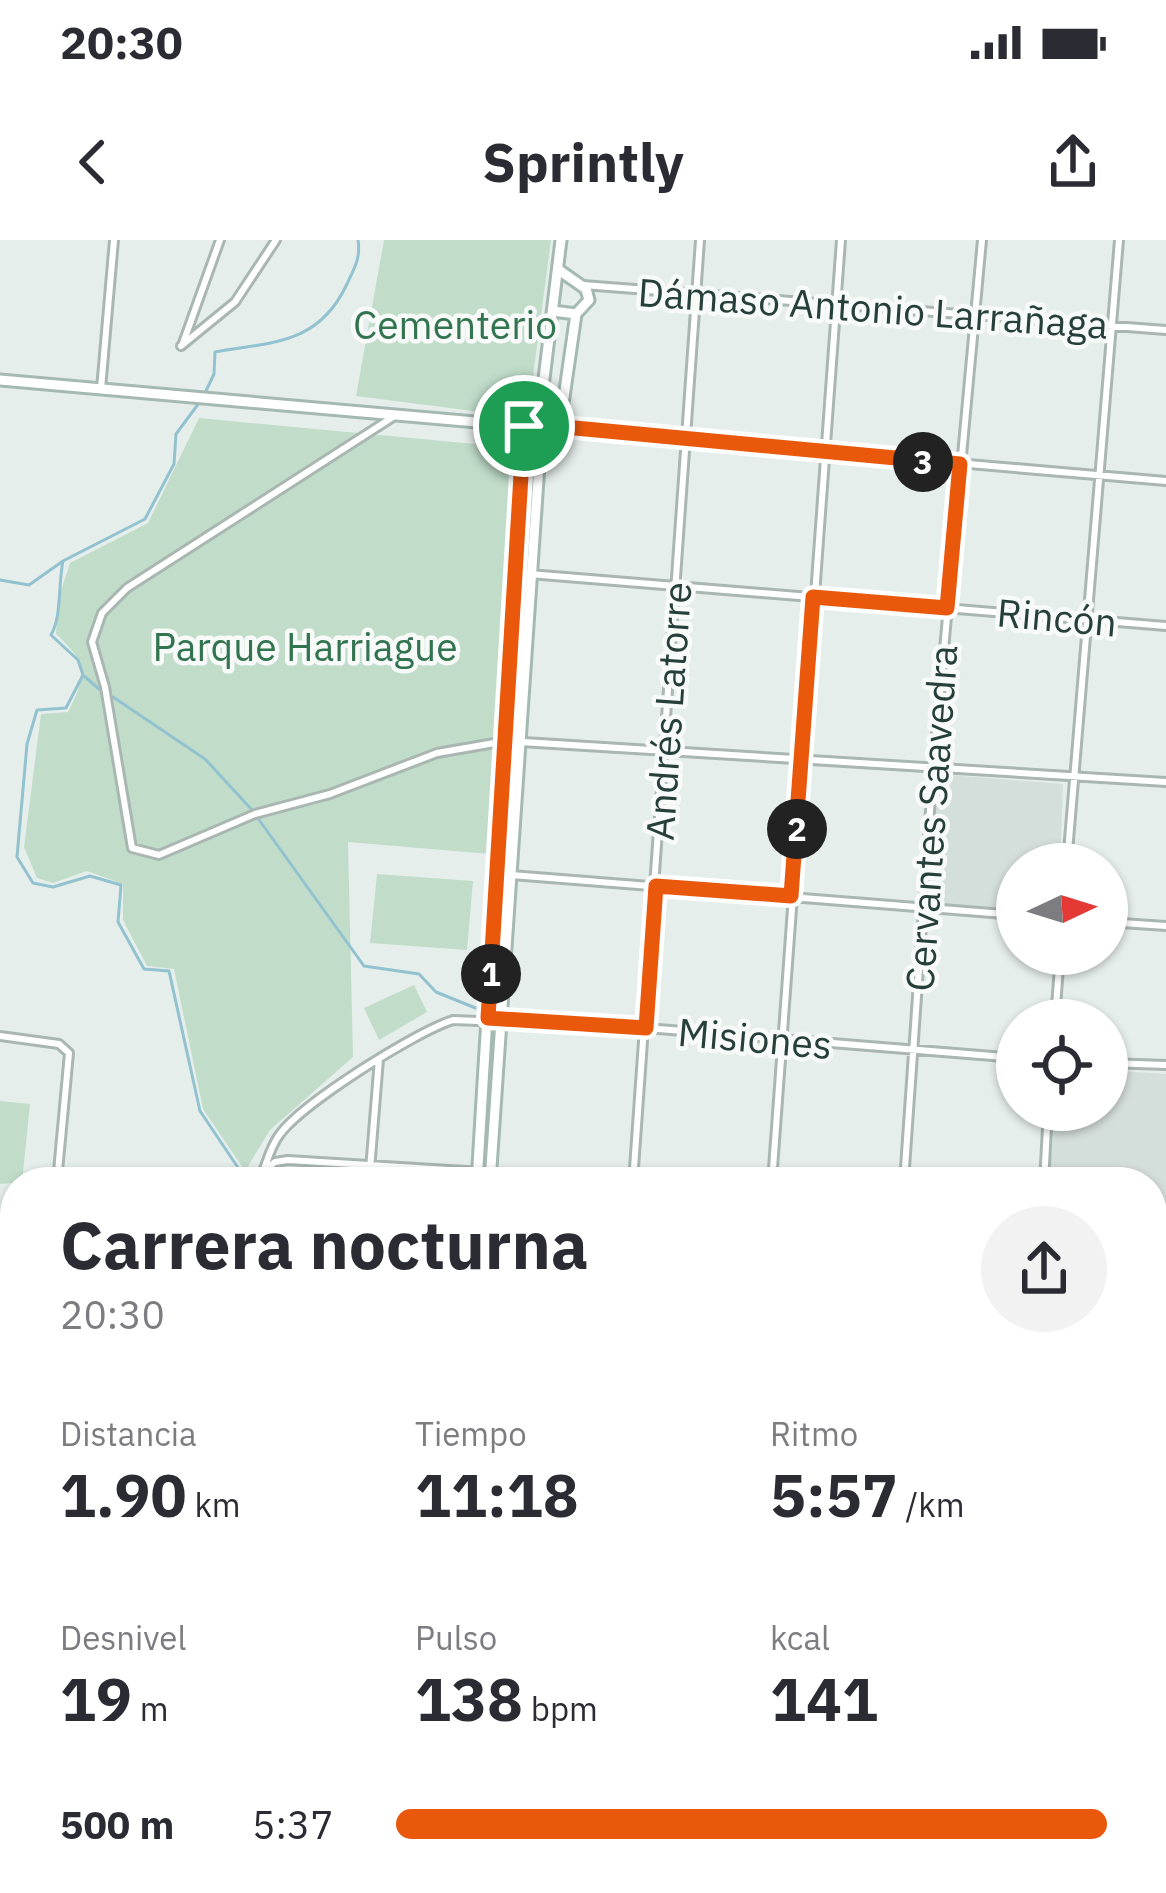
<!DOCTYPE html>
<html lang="es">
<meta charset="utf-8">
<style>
:root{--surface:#fff;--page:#f2f2f3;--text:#2b2b33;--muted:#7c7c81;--accent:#ea580c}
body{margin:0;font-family:"IBM Plex Sans",sans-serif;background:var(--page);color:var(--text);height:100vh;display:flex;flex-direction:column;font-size:45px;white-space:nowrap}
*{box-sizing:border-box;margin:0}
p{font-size:39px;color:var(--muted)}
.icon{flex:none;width:66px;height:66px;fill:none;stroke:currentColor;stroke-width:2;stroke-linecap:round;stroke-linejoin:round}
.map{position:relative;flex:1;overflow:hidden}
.details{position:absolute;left:0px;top:927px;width:1167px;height:726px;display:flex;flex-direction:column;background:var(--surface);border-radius:48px 48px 0 0;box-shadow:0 3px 9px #0004}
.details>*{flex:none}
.needle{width:78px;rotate:86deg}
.buttons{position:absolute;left:996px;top:603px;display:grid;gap:24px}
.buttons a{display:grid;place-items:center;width:132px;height:132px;border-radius:50%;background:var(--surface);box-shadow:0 3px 9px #0004;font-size:60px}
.pin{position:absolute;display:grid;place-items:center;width:102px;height:102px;color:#fff;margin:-51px;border:6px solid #fff;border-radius:50%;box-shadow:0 3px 12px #0007}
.km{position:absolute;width:60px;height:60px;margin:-30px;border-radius:50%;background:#222;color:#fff;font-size:33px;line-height:60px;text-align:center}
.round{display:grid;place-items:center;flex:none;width:126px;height:126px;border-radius:63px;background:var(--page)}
.head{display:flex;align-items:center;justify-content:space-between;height:204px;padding:0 60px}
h1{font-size:66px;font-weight:700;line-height:90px}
.stats{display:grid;grid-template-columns:repeat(3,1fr);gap:18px;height:204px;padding:12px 60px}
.stats div{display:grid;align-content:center}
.stats b{font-size:60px;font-weight:700}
.stats small{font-size:33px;font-weight:400}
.stats p{font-size:33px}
ul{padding:0 60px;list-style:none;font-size:39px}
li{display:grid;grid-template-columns:192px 144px 1fr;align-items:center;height:90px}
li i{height:30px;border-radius:15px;background:var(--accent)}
.status{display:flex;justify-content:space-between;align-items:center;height:84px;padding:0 60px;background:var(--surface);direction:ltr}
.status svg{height:33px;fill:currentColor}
header{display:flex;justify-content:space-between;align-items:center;height:156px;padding:0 60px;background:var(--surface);font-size:54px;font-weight:700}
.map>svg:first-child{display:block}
.built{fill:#d4deda}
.green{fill:#c1ddca}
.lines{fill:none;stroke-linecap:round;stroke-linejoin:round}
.stream{stroke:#92c2cf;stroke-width:3}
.street-casing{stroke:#a9b6b2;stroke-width:12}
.secondary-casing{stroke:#a5b9b3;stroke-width:15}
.street{stroke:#fff;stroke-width:6}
.secondary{stroke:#fff;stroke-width:9}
.route-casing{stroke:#fff;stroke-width:24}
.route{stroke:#ea580c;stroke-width:15}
.labels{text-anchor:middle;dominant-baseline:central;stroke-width:9;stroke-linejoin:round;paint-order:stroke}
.street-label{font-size:39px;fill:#263f3a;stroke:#f7faf9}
.park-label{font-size:39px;fill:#32744f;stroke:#f7faf9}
</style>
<div class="status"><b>20:30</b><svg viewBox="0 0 49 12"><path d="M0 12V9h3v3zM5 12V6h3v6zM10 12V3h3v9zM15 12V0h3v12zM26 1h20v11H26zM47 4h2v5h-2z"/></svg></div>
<header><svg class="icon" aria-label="back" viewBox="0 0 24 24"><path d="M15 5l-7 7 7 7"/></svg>Sprintly<svg class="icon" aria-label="share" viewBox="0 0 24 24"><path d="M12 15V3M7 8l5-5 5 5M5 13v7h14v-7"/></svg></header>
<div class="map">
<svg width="1166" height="1653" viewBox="0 0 1166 1653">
<rect width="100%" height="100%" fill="#e6eeeb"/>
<!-- built -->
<path class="built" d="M 938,534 L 1063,544 L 1060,624 L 1017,624 L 1017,669 L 930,665 Z
M 1107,830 L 1166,834 L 1166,963 L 1152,963 L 1152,942 L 1049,942 L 1055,870 L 1107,870 Z"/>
<!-- green -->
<path class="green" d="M 384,0 L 551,0 L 530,159 L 515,164 L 512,176 L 356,156 Z
M 199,178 L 517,208 L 490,614 L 348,602 L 353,817 L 270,890 L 245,931 L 203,869 L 174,729 L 147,726 L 123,680 L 123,644 L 87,631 L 53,643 L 37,638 L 24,607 L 41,474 L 68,472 C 87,434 88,424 56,394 L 58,360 L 70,323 L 148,283 Z
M 377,634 L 473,641 L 467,710 L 370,703 Z
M 414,745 L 427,772 L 379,800 L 364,768 Z
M 0,861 L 30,864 L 22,942 L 0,944 Z"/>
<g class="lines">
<!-- stream -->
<path class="stream" d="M 204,155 L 214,134 L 215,112 C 273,102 318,104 346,46 C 354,29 361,18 358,0
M 199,163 L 176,194 L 174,224 L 145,279 L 63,321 C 58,344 62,376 51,395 L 78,420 L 83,435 L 66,468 L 37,470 L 27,504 L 17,617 L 33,643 L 53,647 L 90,636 L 121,645 L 118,682 L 144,729 L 169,731 L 200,871 L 247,941
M 0,340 L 29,345 L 63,321
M 83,435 L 99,449
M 113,457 L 205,519 L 253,571
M 257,577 L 364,726 L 419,734 L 436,752 L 478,769
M 442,1653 L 446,1638"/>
<defs>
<path id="street" d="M 583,45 L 1166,90
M 183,103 L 220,0
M 181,106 L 235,62 L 276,0
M 101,149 L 114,0
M 542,155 L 572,186
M 393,177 L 127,348 L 102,373 L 92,402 L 105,447 L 132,608 L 159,615 L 255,574 L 330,554 L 437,513 L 506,501 L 1166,542
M 548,188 L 1166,241
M 517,333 L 1166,386
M 1067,624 L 1119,0
M 498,634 L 1017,675
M 1107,682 L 1166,686
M 1055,780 L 1060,714
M 0,796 L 59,804 L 69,813 L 57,942
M 1107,823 L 1166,825
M 264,929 C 268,918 272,904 280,894 C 303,863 415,792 453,780 L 646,788 L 1017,818
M 250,942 L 275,922 L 288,920 L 641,942
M 369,942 L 379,819
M 633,942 L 700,0
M 772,942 L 841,0
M 904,942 L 933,528 L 982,0
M 1044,942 L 1048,870
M 1152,974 L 1166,975
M 0,1029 L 15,1031
M 1152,1114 L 1166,1115
M 0,1184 L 15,1185
M 1152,1260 L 1166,1261
M 0,1315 L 15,1316
M 1152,1399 L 1166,1400
M 0,1475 L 15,1477
M 1152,1547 L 1166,1547
M 0,1595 L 15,1596
M 465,1647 L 769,1653
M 63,1653 L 64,1638
M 849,1653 L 850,1638
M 987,1653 L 987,1638"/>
<path id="secondary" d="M 553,71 L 576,74 L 589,60 L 586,49 L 559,30
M 0,140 L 532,187 L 539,205
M 477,942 L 523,186 L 542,155 L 561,0
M 490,942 L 540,210 L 563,164 L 576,74
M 130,1653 L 164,1638
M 160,1653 L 193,1638"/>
</defs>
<!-- street casing -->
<use href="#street" class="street-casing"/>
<!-- secondary casing -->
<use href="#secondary" class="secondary-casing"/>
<!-- street -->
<use href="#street" class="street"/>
<!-- secondary -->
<use href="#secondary" class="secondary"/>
</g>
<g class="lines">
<defs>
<path id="route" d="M 524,186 L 535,188 L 540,210 L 547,188 L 575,188 L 960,224 L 947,368 L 813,357 L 791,656 L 656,646 L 646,788 L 488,778 Z"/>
</defs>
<!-- route casing -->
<use href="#route" class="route-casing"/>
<!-- route -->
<use href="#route" class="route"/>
</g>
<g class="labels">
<!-- street labels -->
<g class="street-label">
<text transform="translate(873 68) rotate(4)">Dámaso Antonio Larrañaga</text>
<text transform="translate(1057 377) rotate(5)">Rincón</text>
<text transform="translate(668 471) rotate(-86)">Andrés Latorre</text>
<text transform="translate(931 578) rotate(-86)">Cervantes Saavedra</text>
<text transform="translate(755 798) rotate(5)">Misiones</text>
</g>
<!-- park labels -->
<g class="park-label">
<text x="455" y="84">Cementerio</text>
<text x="305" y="406">Parque Harriague</text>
</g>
</g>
</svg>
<div class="buttons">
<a><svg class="needle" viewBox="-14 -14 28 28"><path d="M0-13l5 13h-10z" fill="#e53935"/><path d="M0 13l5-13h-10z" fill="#7c7c81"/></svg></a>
<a><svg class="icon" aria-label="locate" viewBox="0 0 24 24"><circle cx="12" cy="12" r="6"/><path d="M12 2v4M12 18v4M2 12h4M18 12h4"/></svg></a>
</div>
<div class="pin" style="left:524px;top:186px;background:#1e9e55"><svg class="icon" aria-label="arrive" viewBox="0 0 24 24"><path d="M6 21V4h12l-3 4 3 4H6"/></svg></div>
<b class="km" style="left:491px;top:734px">1</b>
<b class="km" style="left:797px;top:589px">2</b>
<b class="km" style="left:923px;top:222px">3</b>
<section class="details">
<div class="head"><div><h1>Carrera nocturna</h1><p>20:30</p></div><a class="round"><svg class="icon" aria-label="share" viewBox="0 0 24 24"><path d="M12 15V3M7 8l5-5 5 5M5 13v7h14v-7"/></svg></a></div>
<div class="stats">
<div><p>Distancia</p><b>1.90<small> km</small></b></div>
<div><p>Tiempo</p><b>11:18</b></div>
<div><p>Ritmo</p><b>5:57<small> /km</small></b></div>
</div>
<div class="stats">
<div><p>Desnivel</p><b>19<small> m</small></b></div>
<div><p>Pulso</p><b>138<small> bpm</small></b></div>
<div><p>kcal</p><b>141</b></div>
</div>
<ul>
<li><b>500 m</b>5:37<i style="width:100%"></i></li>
</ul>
</section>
</div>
